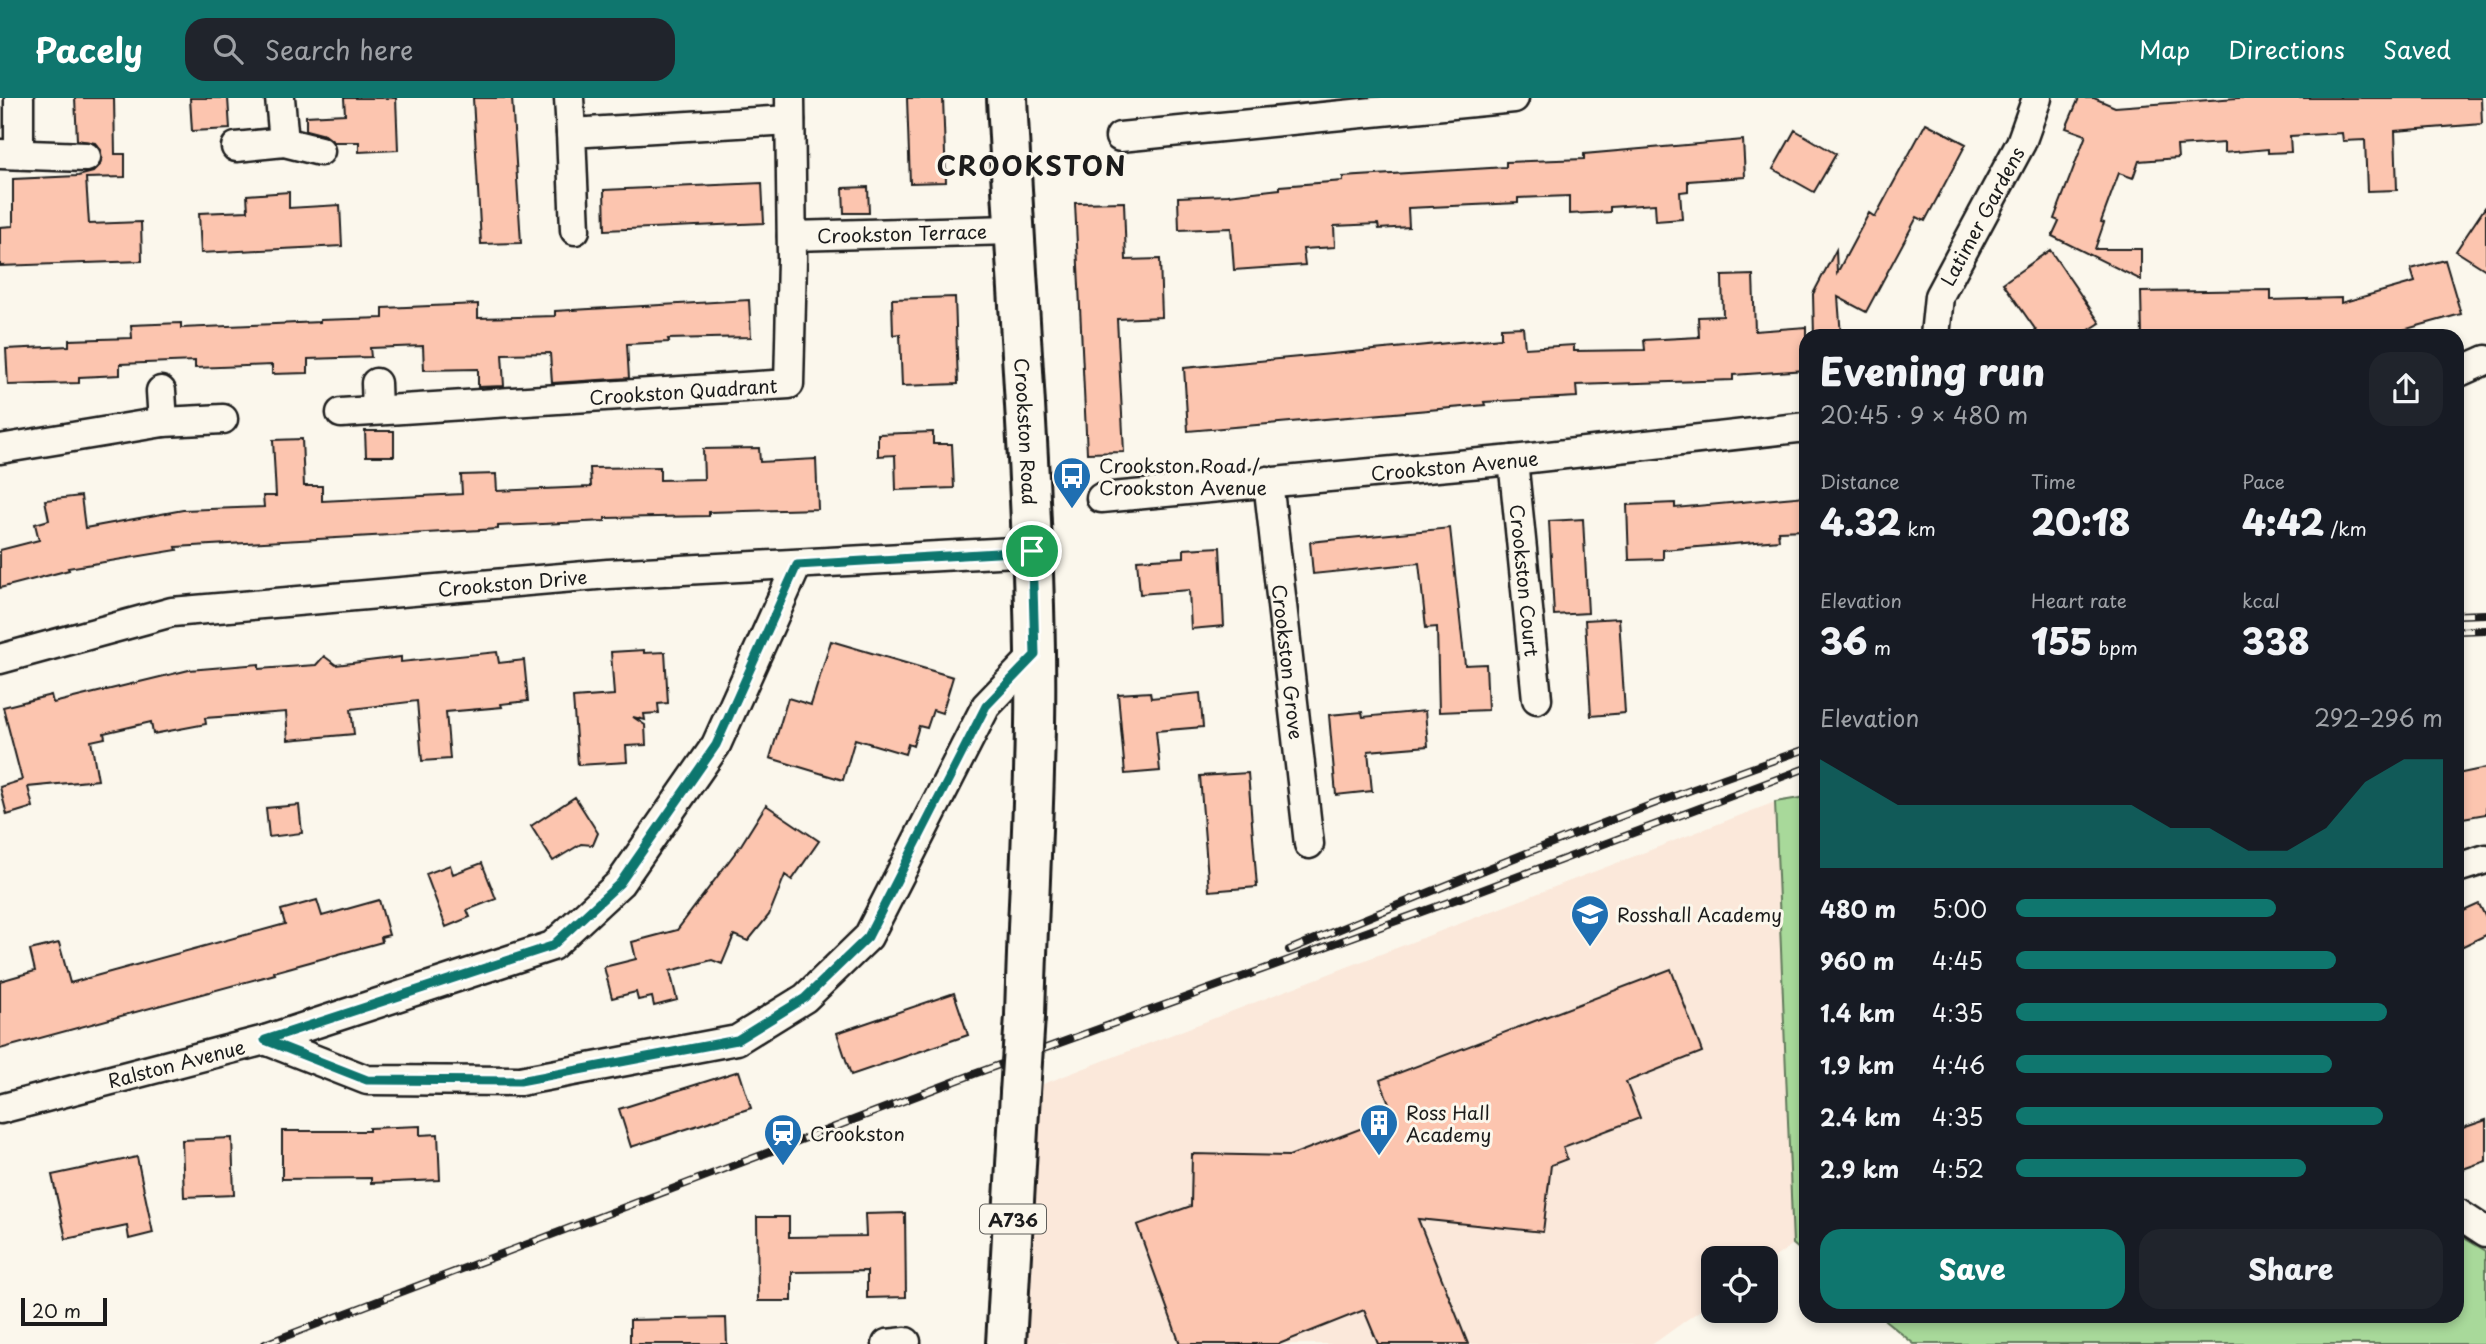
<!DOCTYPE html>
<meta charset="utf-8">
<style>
:root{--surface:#171b24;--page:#20242c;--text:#f1f3f6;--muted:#9ea1a6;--accent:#0f766e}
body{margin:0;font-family:"Playpen Sans",sans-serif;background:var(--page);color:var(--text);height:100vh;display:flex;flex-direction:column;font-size:26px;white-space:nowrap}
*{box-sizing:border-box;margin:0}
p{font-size:23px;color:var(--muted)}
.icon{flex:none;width:38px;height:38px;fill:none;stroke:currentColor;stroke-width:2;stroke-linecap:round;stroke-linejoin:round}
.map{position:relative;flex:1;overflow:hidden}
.side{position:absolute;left:1799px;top:231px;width:665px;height:994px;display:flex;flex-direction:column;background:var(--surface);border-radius:21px;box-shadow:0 4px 10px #0003}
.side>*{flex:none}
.tools{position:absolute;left:1701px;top:1148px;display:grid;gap:14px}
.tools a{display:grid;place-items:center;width:77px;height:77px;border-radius:14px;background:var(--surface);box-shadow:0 4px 10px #0003;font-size:35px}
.scale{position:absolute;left:21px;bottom:18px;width:86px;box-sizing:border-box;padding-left:7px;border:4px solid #1c1c1c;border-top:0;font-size:19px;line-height:24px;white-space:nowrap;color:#1c1c1c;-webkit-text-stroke:5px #fbf7ec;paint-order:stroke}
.pin{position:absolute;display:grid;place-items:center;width:60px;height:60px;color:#fff;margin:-30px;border:4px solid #fff;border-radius:50%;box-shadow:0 2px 7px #0007}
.round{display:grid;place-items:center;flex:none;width:74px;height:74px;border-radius:21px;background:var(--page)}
.headline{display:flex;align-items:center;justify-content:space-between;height:119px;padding:0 21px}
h1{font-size:38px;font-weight:800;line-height:52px}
.stats{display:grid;grid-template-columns:repeat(3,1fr);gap:10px;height:119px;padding:7px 21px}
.stats div{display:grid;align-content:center}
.stats b{font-size:35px;font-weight:800}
.stats small{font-size:19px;font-weight:400}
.stats p{font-size:19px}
.chart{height:196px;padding:14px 21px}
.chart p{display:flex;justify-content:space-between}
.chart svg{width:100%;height:126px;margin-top:7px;fill:var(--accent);opacity:.7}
.primary-button{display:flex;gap:14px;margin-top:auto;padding:14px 21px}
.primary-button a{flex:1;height:80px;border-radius:21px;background:var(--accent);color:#fff;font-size:28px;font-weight:800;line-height:80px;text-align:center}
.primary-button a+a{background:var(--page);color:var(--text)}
ul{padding:0 21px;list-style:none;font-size:23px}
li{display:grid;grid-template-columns:112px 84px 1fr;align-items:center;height:52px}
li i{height:18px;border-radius:9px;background:var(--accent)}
header{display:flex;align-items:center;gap:42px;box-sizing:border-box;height:98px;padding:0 35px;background:var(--accent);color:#fff}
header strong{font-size:33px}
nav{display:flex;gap:38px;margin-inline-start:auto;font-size:24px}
.search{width:490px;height:63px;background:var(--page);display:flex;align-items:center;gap:18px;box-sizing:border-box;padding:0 24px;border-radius:21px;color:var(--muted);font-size:26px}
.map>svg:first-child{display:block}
.built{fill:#fbe8da}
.green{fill:#a8d99a;stroke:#627a5b;stroke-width:2}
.building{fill:#fcc5af;stroke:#1c1c1c;stroke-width:2}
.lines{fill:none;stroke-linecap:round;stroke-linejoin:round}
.street-casing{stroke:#1c1c1c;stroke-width:33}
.primary-casing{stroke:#1c1c1c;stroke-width:44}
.street{stroke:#fbf7ec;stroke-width:28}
.primary{stroke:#fbf7ec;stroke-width:38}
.rail-casing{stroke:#1c1c1c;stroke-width:8}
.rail{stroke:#fbf7ec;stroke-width:5;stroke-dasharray:16;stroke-linecap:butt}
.primary-bridge-casing{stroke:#1c1c1c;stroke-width:44;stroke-linecap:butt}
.primary-bridge{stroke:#fbf7ec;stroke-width:38}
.route-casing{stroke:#fff;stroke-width:14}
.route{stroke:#0f766e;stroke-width:9}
.labels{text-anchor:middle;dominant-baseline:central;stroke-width:6;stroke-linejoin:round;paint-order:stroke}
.shield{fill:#fbf7ec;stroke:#5f5e5a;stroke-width:2}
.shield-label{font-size:18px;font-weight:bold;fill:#1c1c1c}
.street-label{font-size:19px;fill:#1c1c1c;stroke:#fbf7ec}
.poi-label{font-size:19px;fill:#1c1c1c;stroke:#fbf7ec;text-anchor:start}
.district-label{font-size:26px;font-weight:bold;letter-spacing:2px;fill:#1c1c1c;stroke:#fbf7ec}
</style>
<header>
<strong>Pacely</strong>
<div class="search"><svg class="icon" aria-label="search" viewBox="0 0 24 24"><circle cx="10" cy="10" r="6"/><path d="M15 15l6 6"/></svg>Search here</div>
<nav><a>Map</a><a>Directions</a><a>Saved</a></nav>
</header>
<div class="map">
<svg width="2486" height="1246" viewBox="0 0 2486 1246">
<rect width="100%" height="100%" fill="#fbf7ec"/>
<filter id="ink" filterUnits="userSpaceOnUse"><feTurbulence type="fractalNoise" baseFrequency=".0143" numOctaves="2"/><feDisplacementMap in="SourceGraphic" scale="14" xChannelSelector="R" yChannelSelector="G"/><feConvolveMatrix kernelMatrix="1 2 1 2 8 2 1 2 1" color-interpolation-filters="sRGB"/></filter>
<g filter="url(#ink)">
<!-- built -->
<path class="built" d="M 1775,704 L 1793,1146 L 1766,1166 L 1766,1160 L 1713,1160 L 1713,1203 L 1653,1246 L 1006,1246 L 1020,995 Z"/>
<!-- green -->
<path class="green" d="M 1806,699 L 1806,1157 L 1793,1146 L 1775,704 Z
M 2457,1136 L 2486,1153 L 2486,1246 L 1914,1246 L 1880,1218 L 2457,1218 Z"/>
<!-- building -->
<path class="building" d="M 75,0 L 114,0 L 115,56 L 125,56 L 125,79 L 86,80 L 89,126 L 141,124 L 142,163 L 0,168 L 0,129 L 13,128 L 13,81 L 78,78 L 93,74 L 100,67 L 101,52 L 95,45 L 77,42 Z
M 190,0 L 228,0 L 230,31 L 192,33 Z
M 344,0 L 396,0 L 398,52 L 359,54 L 359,44 L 334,44 L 325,37 L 306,32 L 306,18 L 345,16 Z
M 473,0 L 512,0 L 521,145 L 481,146 Z
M 907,0 L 943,0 L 946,84 L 910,85 Z
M 2079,0 L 2094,0 L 2115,9 L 2237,0 L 2481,0 L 2482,26 L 2395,33 L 2397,92 L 2367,93 L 2365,42 L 2343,43 L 2342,35 L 2290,38 L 2291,54 L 2268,55 L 2268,51 L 2224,55 L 2224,45 L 2177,48 L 2178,60 L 2139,63 L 2133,80 L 2119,75 L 2101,124 L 2104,125 L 2095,151 L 2141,151 L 2141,182 L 2052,138 L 2059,123 L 2054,121 L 2086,37 L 2066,30 Z
M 1926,25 L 1966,46 L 1925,123 L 1917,119 L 1866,214 L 1838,199 L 1841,238 L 1814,238 L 1813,196 L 1836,152 L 1837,175 L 1869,115 L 1875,119 Z
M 1795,32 L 1836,56 L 1814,94 L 1773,71 Z
M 1743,42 L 1745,79 L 1688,83 L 1688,93 L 1680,94 L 1682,121 L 1656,123 L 1655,106 L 1610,109 L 1610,114 L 1569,116 L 1569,98 L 1518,100 L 1518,105 L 1408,110 L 1409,129 L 1379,131 L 1378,126 L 1334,128 L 1335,149 L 1303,151 L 1305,167 L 1234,172 L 1231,130 L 1179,132 L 1178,99 L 1228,97 L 1280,91 L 1280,88 L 1343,83 L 1343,79 L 1506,69 L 1506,64 L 1584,61 L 1584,56 Z
M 762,85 L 764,125 L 605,132 L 604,92 Z
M 868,89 L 869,115 L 844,115 L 843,90 Z
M 289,94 L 289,110 L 340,107 L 342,148 L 201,155 L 199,115 L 248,113 L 247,97 Z
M 1124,104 L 1126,162 L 1160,161 L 1162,219 L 1117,221 L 1124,354 L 1087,355 L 1075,105 Z
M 2486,108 L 2486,172 L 2456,153 Z
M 2050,152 L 2100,225 L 2080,238 L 2040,238 L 2003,185 Z
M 2445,162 L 2461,216 L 2381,238 L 2142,238 L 2141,194 L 2271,192 L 2271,202 L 2341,200 L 2341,205 L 2415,184 L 2411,171 Z
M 1753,177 L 1755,233 L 1806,229 L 1806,272 L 1733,277 L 1733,282 L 1576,287 L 1577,299 L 1484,304 L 1485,307 L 1188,333 L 1184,270 L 1501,240 L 1501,230 L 1523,229 L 1525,250 L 1574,247 L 1574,253 L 1645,252 L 1644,242 L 1699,239 L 1698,219 L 1723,218 L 1722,178 Z
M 955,199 L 958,286 L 902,288 L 900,236 L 893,237 L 892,201 Z
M 749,202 L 751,239 L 668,241 L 669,244 L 627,246 L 629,280 L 552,285 L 550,255 L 502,256 L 504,288 L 478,289 L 478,271 L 424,272 L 423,248 L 370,250 L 371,259 L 308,261 L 308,275 L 272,276 L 272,267 L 195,270 L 195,263 L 120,266 L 120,277 L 79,279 L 79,285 L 8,287 L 6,251 L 69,248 L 69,242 L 132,240 L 131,227 L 181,225 L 181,230 L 320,224 L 320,222 L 383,220 L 383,210 L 478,206 L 478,220 L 555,218 L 555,213 Z
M 365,333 L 394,333 L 394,358 L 366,358 Z
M 933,334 L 933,346 L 952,346 L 954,390 L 896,392 L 895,357 L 878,358 L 878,336 Z
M 302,341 L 304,388 L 322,388 L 322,403 L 462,396 L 461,377 L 496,376 L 497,393 L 591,389 L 590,370 L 660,369 L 660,382 L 704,381 L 703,351 L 759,350 L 760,364 L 816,361 L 818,411 L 709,414 L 709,418 L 605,420 L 605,423 L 498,428 L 498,431 L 176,449 L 177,452 L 68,470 L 69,472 L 0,490 L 0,452 L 39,442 L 35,426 L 49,422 L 45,402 L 81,398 L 85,430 L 183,412 L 264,409 L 263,398 L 276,398 L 273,342 Z
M 1806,398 L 1806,432 L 1778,433 L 1779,442 L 1663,452 L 1663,461 L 1629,462 L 1627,407 L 1675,405 L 1675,410 Z
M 1583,421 L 1588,515 L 1554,517 L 1549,423 Z
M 1450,430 L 1465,567 L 1486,566 L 1488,612 L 1439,614 L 1437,529 L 1426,530 L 1419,465 L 1313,476 L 1310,444 Z
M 1220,449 L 1224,528 L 1191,531 L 1189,492 L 1140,496 L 1137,462 L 1184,459 L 1184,451 Z
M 1619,520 L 1625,615 L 1591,618 L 1585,522 Z
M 831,543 L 953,579 L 942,615 L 933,612 L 927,630 L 919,628 L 913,648 L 908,646 L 905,656 L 855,641 L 843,682 L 770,660 L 788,600 L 811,607 Z
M 644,552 L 644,555 L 665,554 L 668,605 L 658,606 L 659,615 L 644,616 L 645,622 L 633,619 L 645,627 L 646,647 L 626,648 L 627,664 L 578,667 L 573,600 L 614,597 L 611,554 Z
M 497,554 L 499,565 L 524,562 L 528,603 L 501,606 L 502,609 L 446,614 L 450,661 L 422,663 L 417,603 L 351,611 L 354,636 L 288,642 L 286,614 L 205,620 L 206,626 L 153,636 L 151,624 L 104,635 L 105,640 L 91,643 L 98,682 L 28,689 L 33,709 L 7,717 L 0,689 L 22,682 L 3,609 L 51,597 L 53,605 L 189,572 L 259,566 L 259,571 L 316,567 L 324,558 L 336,567 L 401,559 L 401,564 Z
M 1150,594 L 1151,600 L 1200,595 L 1203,629 L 1156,633 L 1160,673 L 1125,676 L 1118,596 Z
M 1425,613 L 1428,648 L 1368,653 L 1372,693 L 1336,697 L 1329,617 L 1362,614 L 1363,619 Z
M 2486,670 L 2486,716 L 2457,721 L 2457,676 Z
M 1248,675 L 1257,789 L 1209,793 L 1200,678 Z
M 575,699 L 598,735 L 593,747 L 581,746 L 553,763 L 531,728 Z
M 299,707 L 302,735 L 269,739 L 266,710 Z
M 766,707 L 819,743 L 792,782 L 785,777 L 769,817 L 748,843 L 734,837 L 722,866 L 712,862 L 670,873 L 677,902 L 654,908 L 652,899 L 638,902 L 636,894 L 612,900 L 604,869 L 636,861 L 632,844 L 677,832 L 741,747 Z
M 482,765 L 496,801 L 467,812 L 470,819 L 446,829 L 426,776 L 450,767 L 453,776 Z
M 317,802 L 322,818 L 379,802 L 389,837 L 381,839 L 382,844 L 274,874 L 275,876 L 0,951 L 0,883 L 35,873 L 30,852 L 59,845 L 70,885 L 285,826 L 281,812 Z
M 2479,806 L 2486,820 L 2486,837 L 2457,851 L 2457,816 Z
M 1671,871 L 1702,954 L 1626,984 L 1640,1020 L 1563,1049 L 1567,1061 L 1551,1067 L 1543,1134 L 1418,1121 L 1468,1246 L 1378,1246 L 1364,1212 L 1279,1246 L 1180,1246 L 1137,1127 L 1191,1108 L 1192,1056 L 1289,1058 L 1394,1018 L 1380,982 Z
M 954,895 L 968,937 L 851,977 L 837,935 Z
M 739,973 L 751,1010 L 631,1049 L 619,1011 Z
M 2486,1022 L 2486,1063 L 2457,1073 L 2457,1032 Z
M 420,1028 L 420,1037 L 438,1036 L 440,1082 L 371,1085 L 371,1080 L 282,1081 L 282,1033 L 369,1033 L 369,1030 Z
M 232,1040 L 234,1097 L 184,1099 L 182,1042 Z
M 137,1059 L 153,1135 L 129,1141 L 127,1128 L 66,1141 L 52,1077 Z
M 905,1115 L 906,1199 L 867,1200 L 867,1173 L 792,1174 L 792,1203 L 758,1203 L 757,1119 L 789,1119 L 789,1139 L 866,1138 L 865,1116 Z
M 726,1220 L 727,1246 L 630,1246 L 630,1222 Z"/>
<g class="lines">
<defs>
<g id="street">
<path d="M 19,0 L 19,55"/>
<path d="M 280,0 L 284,44"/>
<path d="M 569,0 L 571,35"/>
<path d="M 1120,39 L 1514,0"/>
<path d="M 236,49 L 284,44 L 320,53"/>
<path d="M 0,56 L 86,59"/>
<path d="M 575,132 L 571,35 L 790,22"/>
<path id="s1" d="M 792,138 L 1012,132"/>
<path id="s2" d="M 1935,238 L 1939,198 L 2021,45 L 2037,0"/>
<path d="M 2457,275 L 2486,262"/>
<path d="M 376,285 L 377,312"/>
<path d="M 161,293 L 163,324"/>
<path id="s3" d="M 341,315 L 789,286 L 792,161 L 790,0"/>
<path d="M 0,351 L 163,324 L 223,321"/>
<path id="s4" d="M 1513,362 L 1537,601"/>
<path id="s5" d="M 1268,383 L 1309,746"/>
<path id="s6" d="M 1101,400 L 1513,362 L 1806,329"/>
<path id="s7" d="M 0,561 L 172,514 L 608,476 L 1033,453"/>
<path d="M 2457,770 L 2486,761"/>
<path d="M 265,942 L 367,982 L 520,983 L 737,942 L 805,900 L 868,839 L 986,608 L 1035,557"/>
<path id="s8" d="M 0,1011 L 265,942 L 552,848 L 620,785 L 716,647 L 797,467"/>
<path d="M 2457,1115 L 2486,1134"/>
<path d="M 887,1246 L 906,1244"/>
</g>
<g id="primary">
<path id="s9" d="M 1007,0 C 1016,184 1032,369 1035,554 C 1037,675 1028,797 1025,918"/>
<path d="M 1006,1246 L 1020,995"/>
</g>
</defs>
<!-- street casing -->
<use href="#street" class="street-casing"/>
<!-- primary casing -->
<use href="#primary" class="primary-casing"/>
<!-- street -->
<use href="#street" class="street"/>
<!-- primary -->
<use href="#primary" class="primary"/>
<defs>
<path id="rail" d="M 2457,517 L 2486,516
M 2457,533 L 2486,532
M 1289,852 C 1460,781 1631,711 1806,651
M 265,1246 L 974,976 L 1471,796 L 1806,670"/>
</defs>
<!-- rail casing -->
<use href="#rail" class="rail-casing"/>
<!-- rail -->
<use href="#rail" class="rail"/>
<defs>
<path id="primary-bridge" d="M 1020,995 L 1025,918"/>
</defs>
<!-- primary-bridge casing -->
<use href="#primary-bridge" class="primary-bridge-casing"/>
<!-- primary-bridge -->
<use href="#primary-bridge" class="primary-bridge"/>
</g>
</g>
<g class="lines" filter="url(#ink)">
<defs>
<path id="route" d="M 1032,453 L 1035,557 L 986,608 L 868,839 L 805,900 L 737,942 L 520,983 L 367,982 L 265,942 L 552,848 L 620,785 L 716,647 L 797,467 Z"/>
</defs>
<!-- route casing -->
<use href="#route" class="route-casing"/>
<!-- route -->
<use href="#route" class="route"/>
</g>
<!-- icons -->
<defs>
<symbol id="bus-pin" viewBox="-11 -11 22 30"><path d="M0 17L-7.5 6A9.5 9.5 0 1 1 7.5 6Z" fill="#1f6fb2" stroke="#fbf7ec"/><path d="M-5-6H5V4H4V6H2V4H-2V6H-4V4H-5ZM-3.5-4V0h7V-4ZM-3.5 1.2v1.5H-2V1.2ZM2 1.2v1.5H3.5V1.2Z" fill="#fff"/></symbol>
<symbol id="school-pin" viewBox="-11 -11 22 30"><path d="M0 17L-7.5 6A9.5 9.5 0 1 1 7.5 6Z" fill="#1f6fb2" stroke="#fbf7ec"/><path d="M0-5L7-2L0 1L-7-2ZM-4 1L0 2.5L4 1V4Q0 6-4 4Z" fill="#fff"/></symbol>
<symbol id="building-pin" viewBox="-11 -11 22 30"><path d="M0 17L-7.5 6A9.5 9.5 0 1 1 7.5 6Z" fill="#1f6fb2" stroke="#fbf7ec"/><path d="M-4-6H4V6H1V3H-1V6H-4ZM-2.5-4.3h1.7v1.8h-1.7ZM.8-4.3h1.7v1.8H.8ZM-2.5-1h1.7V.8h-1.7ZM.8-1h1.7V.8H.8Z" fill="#fff"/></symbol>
<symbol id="station-pin" viewBox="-11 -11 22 30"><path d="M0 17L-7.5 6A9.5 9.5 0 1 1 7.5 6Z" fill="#1f6fb2" stroke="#fbf7ec"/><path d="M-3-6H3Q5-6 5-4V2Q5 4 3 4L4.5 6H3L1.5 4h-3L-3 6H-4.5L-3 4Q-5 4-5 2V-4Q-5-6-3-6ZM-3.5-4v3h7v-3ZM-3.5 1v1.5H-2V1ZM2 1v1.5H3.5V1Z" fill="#fff"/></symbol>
</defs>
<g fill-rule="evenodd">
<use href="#bus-pin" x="1050" y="356" width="44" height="60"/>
<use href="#school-pin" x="1568" y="794" width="44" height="60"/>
<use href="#building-pin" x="1357" y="1003" width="44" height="60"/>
<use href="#station-pin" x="761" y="1013" width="44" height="60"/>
</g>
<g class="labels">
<!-- shield labels -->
<rect class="shield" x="980" y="1106.5" width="66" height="29" rx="5"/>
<g class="shield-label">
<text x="1013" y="1121">A736</text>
</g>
<!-- street labels -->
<g class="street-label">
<text stroke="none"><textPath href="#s2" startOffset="131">Latimer Gardens</textPath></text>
<text stroke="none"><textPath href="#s1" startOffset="110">Crookston Terrace</textPath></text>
<text stroke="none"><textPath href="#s3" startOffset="343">Crookston Quadrant</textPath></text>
<text stroke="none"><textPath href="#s9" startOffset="334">Crookston Road</textPath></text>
<text stroke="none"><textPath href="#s6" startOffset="355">Crookston Avenue</textPath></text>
<text stroke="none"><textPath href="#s4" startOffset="121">Crookston Court</textPath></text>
<text stroke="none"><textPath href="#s7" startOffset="520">Crookston Drive</textPath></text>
<text stroke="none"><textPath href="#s5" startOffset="182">Crookston Grove</textPath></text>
<text stroke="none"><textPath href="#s8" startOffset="182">Ralston Avenue</textPath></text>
</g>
<!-- poi labels -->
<g class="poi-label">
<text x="1099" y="367">Crookston Road /<tspan x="1099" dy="22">Crookston Avenue</tspan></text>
<text x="1617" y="816">Rosshall Academy</text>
<text x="1406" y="1014">Ross Hall<tspan x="1406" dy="22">Academy</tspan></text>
<text x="810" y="1035">Crookston</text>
</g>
<!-- district labels -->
<g class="district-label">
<text x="1032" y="67">CROOKSTON</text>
</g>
</g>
</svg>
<div class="tools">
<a><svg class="icon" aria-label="locate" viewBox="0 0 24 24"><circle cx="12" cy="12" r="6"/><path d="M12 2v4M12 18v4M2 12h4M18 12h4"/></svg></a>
</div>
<div class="scale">20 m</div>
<div class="pin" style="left:1032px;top:453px;background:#1e9e55"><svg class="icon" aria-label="arrive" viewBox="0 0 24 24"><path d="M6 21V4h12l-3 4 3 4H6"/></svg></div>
<section class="side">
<div class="headline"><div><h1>Evening run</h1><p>20:45 · 9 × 480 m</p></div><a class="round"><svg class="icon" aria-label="share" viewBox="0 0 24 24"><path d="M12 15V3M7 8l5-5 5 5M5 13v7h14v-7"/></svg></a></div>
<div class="stats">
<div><p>Distance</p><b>4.32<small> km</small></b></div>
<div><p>Time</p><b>20:18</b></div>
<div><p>Pace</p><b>4:42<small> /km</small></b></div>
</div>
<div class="stats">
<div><p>Elevation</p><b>36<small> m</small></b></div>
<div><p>Heart rate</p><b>155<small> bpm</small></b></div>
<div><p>kcal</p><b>338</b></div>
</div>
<div class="chart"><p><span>Elevation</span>292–296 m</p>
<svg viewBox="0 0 160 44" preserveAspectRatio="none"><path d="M0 44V6L10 14L20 22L30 22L40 22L50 22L60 22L70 22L80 22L90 30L100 30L110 38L120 38L130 30L140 14L150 6L160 6V44z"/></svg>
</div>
<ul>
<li><b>480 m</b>5:00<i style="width:61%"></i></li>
<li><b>960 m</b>4:45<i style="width:75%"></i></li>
<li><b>1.4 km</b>4:35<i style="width:87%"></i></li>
<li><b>1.9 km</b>4:46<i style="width:74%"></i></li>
<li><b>2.4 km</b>4:35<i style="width:86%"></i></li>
<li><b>2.9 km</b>4:52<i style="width:68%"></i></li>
</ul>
<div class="primary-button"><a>Save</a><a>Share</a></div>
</section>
</div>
